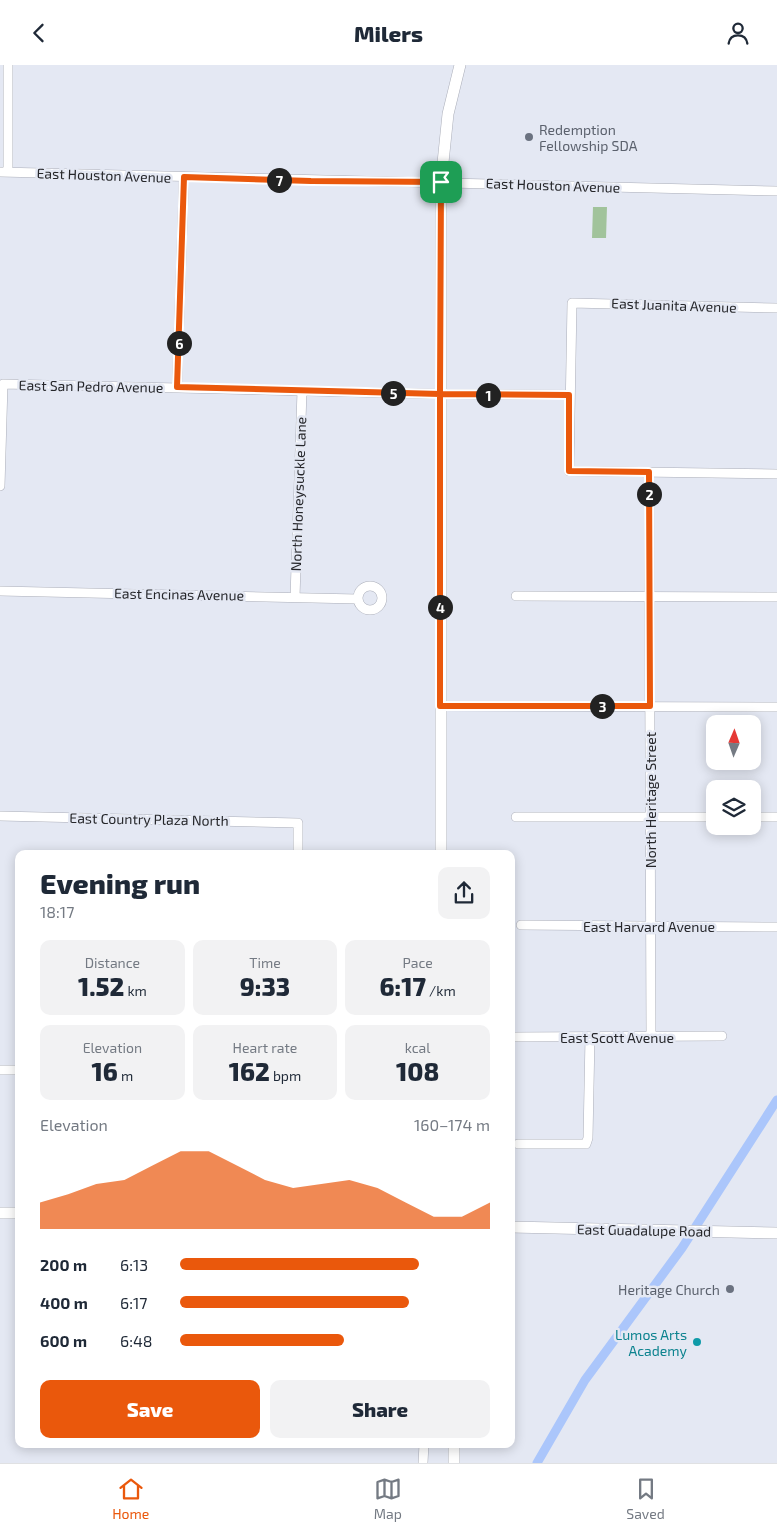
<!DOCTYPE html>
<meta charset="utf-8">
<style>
:root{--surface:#fff;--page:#f2f2f3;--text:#1f2937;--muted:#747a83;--line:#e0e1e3;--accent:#ea580c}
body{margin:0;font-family:"Exo 2",sans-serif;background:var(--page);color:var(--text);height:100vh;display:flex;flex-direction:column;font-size:19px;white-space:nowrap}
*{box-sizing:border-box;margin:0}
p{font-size:16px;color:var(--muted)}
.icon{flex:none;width:28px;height:28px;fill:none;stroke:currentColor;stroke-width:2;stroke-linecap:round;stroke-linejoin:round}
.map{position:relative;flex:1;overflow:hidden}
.drawer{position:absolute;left:15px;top:785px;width:500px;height:598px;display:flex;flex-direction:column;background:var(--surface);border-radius:10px;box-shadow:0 2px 12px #0003}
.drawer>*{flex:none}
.needle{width:32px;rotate:2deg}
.tools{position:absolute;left:706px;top:650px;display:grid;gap:10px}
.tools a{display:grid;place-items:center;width:55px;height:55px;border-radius:10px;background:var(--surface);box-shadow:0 2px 12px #0003;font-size:25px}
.pin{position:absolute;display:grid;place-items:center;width:42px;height:42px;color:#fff;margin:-21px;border-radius:10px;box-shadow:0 2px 8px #0006}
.km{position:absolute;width:25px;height:25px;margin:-12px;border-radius:50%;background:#222;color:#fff;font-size:14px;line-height:25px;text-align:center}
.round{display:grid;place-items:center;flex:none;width:52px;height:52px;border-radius:10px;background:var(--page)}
.summary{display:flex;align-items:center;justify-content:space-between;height:85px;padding:0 25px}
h1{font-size:28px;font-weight:800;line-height:38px}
.stats{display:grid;grid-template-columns:repeat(3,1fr);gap:8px;height:85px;padding:5px 25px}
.stats div{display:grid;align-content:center;border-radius:10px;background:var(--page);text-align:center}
.stats b{font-size:25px;font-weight:800}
.stats small{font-size:14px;font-weight:400}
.stats p{font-size:14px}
.chart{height:140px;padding:10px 25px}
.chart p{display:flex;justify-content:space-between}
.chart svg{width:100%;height:90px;margin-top:5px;fill:var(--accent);opacity:.7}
.button{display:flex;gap:10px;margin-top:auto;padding:10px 25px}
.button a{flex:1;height:58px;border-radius:10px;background:var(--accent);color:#fff;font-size:20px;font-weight:800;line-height:58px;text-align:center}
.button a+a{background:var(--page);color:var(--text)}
ul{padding:0 25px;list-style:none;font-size:16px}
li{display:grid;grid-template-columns:80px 60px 1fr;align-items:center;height:38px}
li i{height:12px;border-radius:6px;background:var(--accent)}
header{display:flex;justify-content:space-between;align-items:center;height:65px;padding:0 25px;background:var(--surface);font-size:22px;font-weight:800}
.menu{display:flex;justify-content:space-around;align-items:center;height:70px;border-top:1px solid var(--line);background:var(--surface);font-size:14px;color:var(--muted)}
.menu a{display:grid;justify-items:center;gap:2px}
.menu .on{color:var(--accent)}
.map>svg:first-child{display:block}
.green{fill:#a1c39b}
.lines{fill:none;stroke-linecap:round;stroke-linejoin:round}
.canal{stroke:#abc6fb;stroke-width:9}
.minor-casing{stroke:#abaeb9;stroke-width:10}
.major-casing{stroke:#abaeb9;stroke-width:12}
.minor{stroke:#fff;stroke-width:9}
.major{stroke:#fff;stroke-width:11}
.route-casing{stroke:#fff;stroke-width:10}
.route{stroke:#ea580c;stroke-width:6}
.worship-dot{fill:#6b7280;stroke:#e4e8f3;stroke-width:2}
.culture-dot{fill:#0f9aa8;stroke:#e4e8f3;stroke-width:2}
.labels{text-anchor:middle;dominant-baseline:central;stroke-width:5;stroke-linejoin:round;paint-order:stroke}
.worship-label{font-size:14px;fill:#5b616d;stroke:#e4e8f3;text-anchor:start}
.street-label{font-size:14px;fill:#26272b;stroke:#e4e8f3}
.culture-label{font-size:14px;fill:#0d838f;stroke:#e4e8f3;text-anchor:end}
</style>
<header><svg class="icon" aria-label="back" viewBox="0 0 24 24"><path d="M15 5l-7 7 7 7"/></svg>Milers<svg class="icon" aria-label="person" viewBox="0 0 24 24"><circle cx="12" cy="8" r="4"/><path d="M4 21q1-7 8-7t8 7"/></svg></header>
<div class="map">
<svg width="777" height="1398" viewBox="0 0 777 1398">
<rect width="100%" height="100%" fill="#e4e8f3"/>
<!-- green -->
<path class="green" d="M 593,142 L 607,142 L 606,173 L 592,173 Z"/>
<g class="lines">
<!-- canal -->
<path class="canal" d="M 537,1398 L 585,1315 L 682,1183 L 777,1035"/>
<defs>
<path id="minor" d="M 0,107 L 777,126
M 8,107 L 8,0
M 777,243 L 572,238 L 569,406 L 777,409
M 177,322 L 184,112
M 649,407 L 651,972
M 0,421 L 3,319 L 440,329 L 569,330
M358 533a12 12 0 1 1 24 0a12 12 0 1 1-24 0Z
M 0,526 L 358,534
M 516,531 L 777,532
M 295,532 L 302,326
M 440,641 L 777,642
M 0,751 L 298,758 L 298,789
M 516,752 L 715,752
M 752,752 L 777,752
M 521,860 L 777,862
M 511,972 L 722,971
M 0,1005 L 19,1005
M 518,1079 L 586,1079 L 588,1073 L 590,972
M 423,1398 L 424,1379"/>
<path id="major" d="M 441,789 L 441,117 L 448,49 L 460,0
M 0,1148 L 19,1148
M 511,1162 L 777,1168
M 454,1398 L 454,1379"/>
</defs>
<!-- minor casing -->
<use href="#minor" class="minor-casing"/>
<!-- major casing -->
<use href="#major" class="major-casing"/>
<!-- minor -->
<use href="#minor" class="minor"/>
<!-- major -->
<use href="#major" class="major"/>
</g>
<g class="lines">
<defs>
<path id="route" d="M 441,117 L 440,329 L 569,330 L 569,406 L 649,407 L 650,641 L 440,641 L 440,329 L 177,322 L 184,112 L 311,116 L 441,117"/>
</defs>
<!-- route casing -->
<use href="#route" class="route-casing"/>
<!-- route -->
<use href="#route" class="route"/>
</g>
<!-- markers -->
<g class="worship-dot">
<circle cx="529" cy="72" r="5"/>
<circle cx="730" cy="1224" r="5"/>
</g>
<circle class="culture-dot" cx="697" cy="1277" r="5"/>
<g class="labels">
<!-- worship labels -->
<g class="worship-label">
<text x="539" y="64">Redemption<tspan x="539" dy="16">Fellowship SDA</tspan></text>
<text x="720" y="1224" text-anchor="end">Heritage Church</text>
</g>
<!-- street labels -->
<g class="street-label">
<text transform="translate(104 110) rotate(2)">East Houston Avenue</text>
<text transform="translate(553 120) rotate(2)">East Houston Avenue</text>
<text transform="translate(674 240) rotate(2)">East Juanita Avenue</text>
<text transform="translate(91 321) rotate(1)">East San Pedro Avenue</text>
<text transform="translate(298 429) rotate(-88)">North Honeysuckle Lane</text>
<text transform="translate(179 529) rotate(1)">East Encinas Avenue</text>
<text transform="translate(650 735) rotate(-90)">North Heritage Street</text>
<text transform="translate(149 754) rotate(1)">East Country Plaza North</text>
<text x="649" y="861">East Harvard Avenue</text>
<text x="617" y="972">East Scott Avenue</text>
<text transform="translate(644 1165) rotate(1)">East Guadalupe Road</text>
</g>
<!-- culture labels -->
<g class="culture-label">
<text x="687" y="1269">Lumos Arts<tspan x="687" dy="16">Academy</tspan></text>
</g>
</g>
</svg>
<div class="tools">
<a><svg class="needle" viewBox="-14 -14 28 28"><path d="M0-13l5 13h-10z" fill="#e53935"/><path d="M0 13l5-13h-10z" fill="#747a83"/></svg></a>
<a><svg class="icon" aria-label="layers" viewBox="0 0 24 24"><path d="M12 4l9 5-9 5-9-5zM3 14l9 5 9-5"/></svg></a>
</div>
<div class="pin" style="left:441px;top:117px;background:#1e9e55"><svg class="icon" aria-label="arrive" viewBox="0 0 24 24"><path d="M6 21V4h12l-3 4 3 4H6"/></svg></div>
<b class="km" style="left:488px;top:330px">1</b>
<b class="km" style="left:649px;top:429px">2</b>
<b class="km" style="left:602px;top:641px">3</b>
<b class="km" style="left:440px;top:542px">4</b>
<b class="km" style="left:393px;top:328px">5</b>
<b class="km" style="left:179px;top:278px">6</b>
<b class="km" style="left:279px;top:115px">7</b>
<section class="drawer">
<div class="summary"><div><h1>Evening run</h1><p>18:17</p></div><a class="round"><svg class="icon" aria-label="share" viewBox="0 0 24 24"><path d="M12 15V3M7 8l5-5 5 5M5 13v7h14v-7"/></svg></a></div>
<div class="stats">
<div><p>Distance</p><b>1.52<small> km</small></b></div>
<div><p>Time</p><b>9:33</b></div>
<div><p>Pace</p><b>6:17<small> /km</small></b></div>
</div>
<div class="stats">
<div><p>Elevation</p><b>16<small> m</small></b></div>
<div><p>Heart rate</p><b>162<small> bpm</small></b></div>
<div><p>kcal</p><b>108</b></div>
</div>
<div class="chart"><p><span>Elevation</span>160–174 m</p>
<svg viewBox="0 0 160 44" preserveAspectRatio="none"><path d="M0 44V31L10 27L20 22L30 20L40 13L50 6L60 6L70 13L80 20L90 24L100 22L110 20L120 24L130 31L140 38L150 38L160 31V44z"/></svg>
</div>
<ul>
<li><b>200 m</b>6:13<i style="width:77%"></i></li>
<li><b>400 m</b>6:17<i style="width:74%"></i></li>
<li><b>600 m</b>6:48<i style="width:53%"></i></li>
</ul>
<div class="button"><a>Save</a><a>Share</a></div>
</section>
</div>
<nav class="menu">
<a class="on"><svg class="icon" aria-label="home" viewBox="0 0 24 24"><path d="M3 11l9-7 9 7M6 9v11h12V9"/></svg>Home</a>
<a><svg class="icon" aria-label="map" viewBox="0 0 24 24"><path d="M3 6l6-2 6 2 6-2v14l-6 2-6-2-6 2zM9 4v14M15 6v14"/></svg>Map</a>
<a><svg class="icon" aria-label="saved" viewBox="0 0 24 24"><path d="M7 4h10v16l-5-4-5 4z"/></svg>Saved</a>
</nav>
